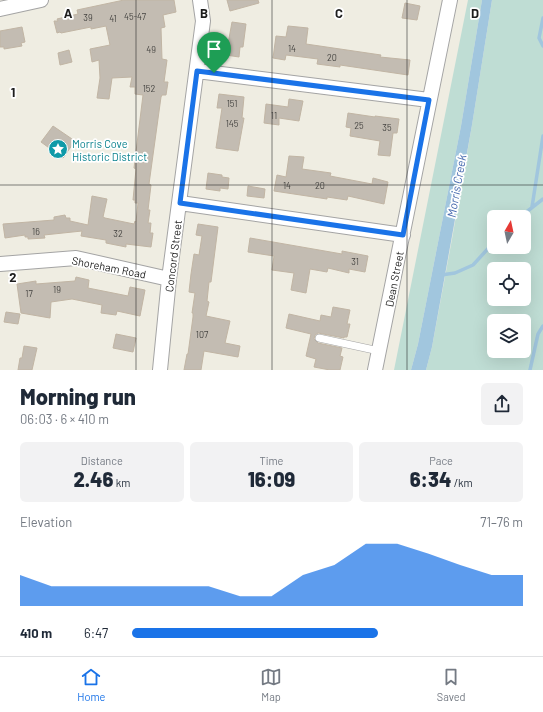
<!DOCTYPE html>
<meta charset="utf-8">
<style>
:root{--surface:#fff;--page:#f2f2f3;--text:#1f2937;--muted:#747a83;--line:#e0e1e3;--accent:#1a73e8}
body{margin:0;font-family:Barlow,sans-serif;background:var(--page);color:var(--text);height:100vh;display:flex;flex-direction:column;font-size:15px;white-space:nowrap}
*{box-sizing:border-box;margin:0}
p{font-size:13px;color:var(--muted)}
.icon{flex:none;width:22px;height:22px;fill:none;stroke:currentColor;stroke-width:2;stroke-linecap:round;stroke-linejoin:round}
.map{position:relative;height:370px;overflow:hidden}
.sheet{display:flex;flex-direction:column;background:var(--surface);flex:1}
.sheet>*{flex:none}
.needle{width:26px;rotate:9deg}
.tools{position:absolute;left:487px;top:210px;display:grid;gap:8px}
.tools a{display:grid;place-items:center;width:44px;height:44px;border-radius:6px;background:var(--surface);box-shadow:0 4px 16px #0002;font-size:20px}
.pin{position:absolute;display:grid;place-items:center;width:34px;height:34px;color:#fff;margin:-41px -17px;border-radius:50% 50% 50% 0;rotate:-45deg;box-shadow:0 0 4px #0007}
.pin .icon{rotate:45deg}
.round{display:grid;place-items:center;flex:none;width:42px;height:42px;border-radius:6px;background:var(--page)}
.head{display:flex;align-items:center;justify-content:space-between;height:68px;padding:0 20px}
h1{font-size:22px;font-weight:800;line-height:30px}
.stats{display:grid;grid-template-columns:repeat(3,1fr);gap:6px;height:68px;padding:4px 20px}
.stats div{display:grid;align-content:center;border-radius:6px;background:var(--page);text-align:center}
.stats b{font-size:20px;font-weight:800}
.stats small{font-size:11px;font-weight:400}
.stats p{font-size:11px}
.chart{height:112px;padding:8px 20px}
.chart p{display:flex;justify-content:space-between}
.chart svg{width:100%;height:72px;margin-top:4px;fill:var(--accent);opacity:.7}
ul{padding:0 20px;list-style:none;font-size:13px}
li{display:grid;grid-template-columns:64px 48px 1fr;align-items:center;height:30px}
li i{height:10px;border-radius:5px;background:var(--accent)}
.menu{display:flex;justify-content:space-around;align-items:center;height:56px;border-top:1px solid var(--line);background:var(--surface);font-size:11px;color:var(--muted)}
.menu a{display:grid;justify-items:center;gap:2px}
.menu .selected{color:var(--accent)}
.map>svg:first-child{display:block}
.wetland{fill:#bfddd4;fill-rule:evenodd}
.water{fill:#a1c6de}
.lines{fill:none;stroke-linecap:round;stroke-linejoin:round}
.stream{stroke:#a1c6de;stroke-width:3.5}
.building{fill:#c3bcb2;stroke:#c1b5a4}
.service-casing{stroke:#a4a4a4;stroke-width:8}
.minor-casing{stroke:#a4a4a4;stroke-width:16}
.service{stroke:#fff;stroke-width:7}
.minor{stroke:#fff;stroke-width:14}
.route-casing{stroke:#fff;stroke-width:8}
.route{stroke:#1a73e8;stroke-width:5}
.grid{fill:none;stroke:#1d1d1d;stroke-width:1;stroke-opacity:0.55}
.labels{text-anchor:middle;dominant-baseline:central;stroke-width:3.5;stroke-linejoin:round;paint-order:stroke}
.number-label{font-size:9px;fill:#464542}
.culture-label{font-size:11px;fill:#0d838f;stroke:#fff;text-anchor:start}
.street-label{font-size:11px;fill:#1d1d1d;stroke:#fff}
.water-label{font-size:12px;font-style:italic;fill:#476aaf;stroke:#fff}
.grid-label{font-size:13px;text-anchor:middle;font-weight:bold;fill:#1d1d1d;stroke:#fff;stroke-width:3.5;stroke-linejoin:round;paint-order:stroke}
</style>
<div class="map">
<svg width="543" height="370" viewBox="0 0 543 370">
<rect width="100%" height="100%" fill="#efede2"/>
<!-- wetland -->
<path class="wetland" d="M 468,0 L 482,0 L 461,126 L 418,344 L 411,370 L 394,370 Z
M 492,0 L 543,0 L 543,370 L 426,370 L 432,347 L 452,239 L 472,125 ZM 494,217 L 524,217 L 524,247 L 494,247 ZM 494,269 L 524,269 L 524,299 L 494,299 ZM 494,321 L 524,321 L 524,351 L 494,351 Z"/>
<!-- water -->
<path class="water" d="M 482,0 L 492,0 L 472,125 L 432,347 L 426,370 L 411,370 L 418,344 L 461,126 Z"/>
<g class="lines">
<!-- stream -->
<path class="stream" d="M 543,18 L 539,38 L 543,46
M 532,207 L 543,136
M 520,217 L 543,199
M 441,275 L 455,273 L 473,265 L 494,242
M 530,370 L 538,334 L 543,326"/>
</g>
<!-- building -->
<path class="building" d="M 124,0 L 174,0 L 176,12 L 163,15 L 165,27 L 161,28 L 162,59 L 167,60 L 164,82 L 168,82 L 166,95 L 162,95 L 161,97 L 149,184 L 151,185 L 148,210 L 150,210 L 148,223 L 151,223 L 150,233 L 153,233 L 151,247 L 126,244 L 126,247 L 106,243 L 106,240 L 81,236 L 82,231 L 44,235 L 45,238 L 28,239 L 28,237 L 25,237 L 25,235 L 5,238 L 3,224 L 54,220 L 54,217 L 65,215 L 66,218 L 70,218 L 70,221 L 88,225 L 92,196 L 107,199 L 103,217 L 105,218 L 134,224 L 135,221 L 136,222 L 138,203 L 135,203 L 135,200 L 133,200 L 136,169 L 134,168 L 143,95 L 135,94 L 135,87 L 130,87 L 132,77 L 112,78 L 109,99 L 97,98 L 100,78 L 99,60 L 92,62 L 90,49 L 110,45 L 106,26 L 91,29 L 91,27 L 61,33 L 60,32 L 57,33 L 54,21 L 58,21 L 57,19 L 78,14 L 77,10 Z
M 227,0 L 258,0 L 259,3 L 230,11 Z
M 405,3 L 420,6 L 417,20 L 402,18 Z
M 232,22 L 246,24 L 243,47 L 240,47 L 239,57 L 226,55 Z
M 288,26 L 308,28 L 306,44 L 381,55 L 380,57 L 410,60 L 408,75 L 340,65 L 340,67 L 317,64 L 318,59 L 286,55 L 285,60 L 273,58 L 276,36 L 286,37 Z
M 22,27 L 25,42 L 21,43 L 22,46 L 4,49 L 4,47 L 0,47 L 0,31 Z
M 69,50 L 72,62 L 60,65 L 58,53 Z
M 219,94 L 244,97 L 242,118 L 244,118 L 238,151 L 216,148 L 222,108 L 217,108 Z
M 289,99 L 303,101 L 299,121 L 279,118 L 279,125 L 264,123 L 266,104 L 288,107 Z
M 348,113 L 375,117 L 375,116 L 399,119 L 397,133 L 393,133 L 390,156 L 378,155 L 380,141 L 350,136 L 351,128 L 346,127 Z
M 53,126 L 75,141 L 63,158 L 41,142 Z
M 289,156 L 304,157 L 302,169 L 331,173 L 330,176 L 372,184 L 373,178 L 388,182 L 384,204 L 348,196 L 347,200 L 327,197 L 327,199 L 274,191 L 277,175 L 286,177 Z
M 208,173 L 222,175 L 222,177 L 229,178 L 228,189 L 220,188 L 220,191 L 206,189 Z
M 248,186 L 265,189 L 264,198 L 247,196 Z
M 198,224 L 218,227 L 211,282 L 209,282 L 207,301 L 209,302 L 206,316 L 230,321 L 225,343 L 240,346 L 238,357 L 204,351 L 201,370 L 184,370 L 187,354 L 188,354 L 193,317 L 193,313 L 192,313 L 195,293 L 189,292 L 191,274 L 194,254 L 199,255 L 202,236 L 196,235 Z
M 250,238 L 342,254 L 342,251 L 368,256 L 365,272 L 349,269 L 349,273 L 328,268 L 327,272 L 310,269 L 306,293 L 291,290 L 294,273 L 272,270 L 274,256 L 248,252 Z
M 76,277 L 89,280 L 88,288 L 128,296 L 130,287 L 145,290 L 140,316 L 117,311 L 116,315 L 101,313 L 102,305 L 72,299 L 51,302 L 50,318 L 21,313 L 17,284 L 36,281 L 36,284 L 75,281 Z
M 333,307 L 350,310 L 347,324 L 350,324 L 347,337 L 344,337 L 344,338 L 318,333 L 315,335 L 314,339 L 318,343 L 342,348 L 340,356 L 343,357 L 340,370 L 330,370 L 314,367 L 316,359 L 306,356 L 311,334 L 286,328 L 289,314 L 320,321 L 321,315 L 331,317 Z
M 6,312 L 20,314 L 18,324 L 4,322 Z
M 116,334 L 136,338 L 133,352 L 113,348 Z
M 24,346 L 37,348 L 32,370 L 18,370 L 20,358 L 22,358 Z"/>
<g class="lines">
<defs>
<path id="service" d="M 319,338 L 379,351"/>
<path id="minor" d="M 0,9 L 41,0
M 197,71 L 429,100
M 180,203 L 403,235
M 0,264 L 76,258 L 169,279
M 160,370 L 169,279 L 203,21 L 200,0
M 375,370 L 450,0"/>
</defs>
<!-- service casing -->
<use href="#service" class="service-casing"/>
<!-- minor casing -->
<use href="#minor" class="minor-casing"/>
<!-- service -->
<use href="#service" class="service"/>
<!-- minor -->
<use href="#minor" class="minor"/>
</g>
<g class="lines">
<defs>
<path id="route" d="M 197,71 L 429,100 L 403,235 L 180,203 Z"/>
</defs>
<!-- route casing -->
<use href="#route" class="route-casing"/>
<!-- route -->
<use href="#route" class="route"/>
</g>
<!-- grid -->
<path class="grid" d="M 136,0 L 136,370M 272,0 L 272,370M 407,0 L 407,370M 0,185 L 543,185"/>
<!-- icons -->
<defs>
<symbol id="sight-disc" viewBox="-11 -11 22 22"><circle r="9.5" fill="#0f9aa8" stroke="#fff"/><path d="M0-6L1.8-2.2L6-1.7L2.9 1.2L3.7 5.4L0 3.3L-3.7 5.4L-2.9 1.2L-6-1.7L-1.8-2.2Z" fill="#fff"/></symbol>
</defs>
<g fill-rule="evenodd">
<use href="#sight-disc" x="47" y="138" width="22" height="22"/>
</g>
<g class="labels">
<!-- number labels -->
<g class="number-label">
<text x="135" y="16">45-47</text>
<text x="88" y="17">39</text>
<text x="113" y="18">41</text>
<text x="292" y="48">14</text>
<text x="151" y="49">49</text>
<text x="332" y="57">20</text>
<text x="149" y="88">152</text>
<text x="232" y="103">151</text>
<text x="274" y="115">11</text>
<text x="232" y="123">145</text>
<text x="359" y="125">25</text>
<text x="387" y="127">35</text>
<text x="287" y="185">14</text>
<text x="320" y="185">20</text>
<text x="36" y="231">16</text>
<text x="118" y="233">32</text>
<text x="355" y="261">31</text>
<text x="57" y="289">19</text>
<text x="29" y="293">17</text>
<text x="202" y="334">107</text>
</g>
<!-- culture labels -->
<g class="culture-label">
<text x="72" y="143">Morris Cove<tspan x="72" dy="13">Historic District</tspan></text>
</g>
<!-- street labels -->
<g class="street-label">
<text transform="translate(173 256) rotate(-83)">Concord Street</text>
<text transform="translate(109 267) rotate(11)">Shoreham Road</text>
<text transform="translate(394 279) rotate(-79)">Dean Street</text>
</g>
<!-- water labels -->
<g class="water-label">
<text transform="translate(456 186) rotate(-80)">Morris Creek</text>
</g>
</g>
<g class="grid-label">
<text x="68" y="18">A</text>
<text x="204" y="18">B</text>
<text x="339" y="18">C</text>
<text x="475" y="18">D</text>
<text x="13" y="97">1</text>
<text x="13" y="282">2</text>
</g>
</svg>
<div class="tools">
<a><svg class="needle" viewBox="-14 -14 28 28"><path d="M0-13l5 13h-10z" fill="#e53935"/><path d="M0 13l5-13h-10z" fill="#747a83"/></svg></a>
<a><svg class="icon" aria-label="locate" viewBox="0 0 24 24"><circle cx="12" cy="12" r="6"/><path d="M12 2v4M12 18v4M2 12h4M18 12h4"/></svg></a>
<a><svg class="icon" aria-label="layers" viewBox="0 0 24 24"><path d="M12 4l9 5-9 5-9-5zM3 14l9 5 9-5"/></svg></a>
</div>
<div class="pin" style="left:214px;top:73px;background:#1e9e55"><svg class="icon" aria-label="arrive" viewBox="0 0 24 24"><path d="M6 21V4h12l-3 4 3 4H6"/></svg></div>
</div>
<section class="sheet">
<div class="head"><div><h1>Morning run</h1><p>06:03 · 6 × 410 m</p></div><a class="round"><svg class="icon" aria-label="share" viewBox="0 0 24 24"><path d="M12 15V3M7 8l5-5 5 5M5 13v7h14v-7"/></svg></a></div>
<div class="stats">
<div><p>Distance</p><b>2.46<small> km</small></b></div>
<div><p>Time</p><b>16:09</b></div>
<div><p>Pace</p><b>6:34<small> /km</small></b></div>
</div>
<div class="chart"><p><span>Elevation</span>71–76 m</p>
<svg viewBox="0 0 160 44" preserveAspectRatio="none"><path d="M0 44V25L10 32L20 32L30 32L40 32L50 32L60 32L70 38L80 38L90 25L100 19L110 6L120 6L130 12L140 19L150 25L160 25V44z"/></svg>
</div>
<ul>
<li><b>410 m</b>6:47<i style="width:63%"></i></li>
</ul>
</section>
<nav class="menu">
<a class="selected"><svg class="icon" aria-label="home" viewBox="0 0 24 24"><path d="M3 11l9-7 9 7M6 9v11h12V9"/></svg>Home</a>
<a><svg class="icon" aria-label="map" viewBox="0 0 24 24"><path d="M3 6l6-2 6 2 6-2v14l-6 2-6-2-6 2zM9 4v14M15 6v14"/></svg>Map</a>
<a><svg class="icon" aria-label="saved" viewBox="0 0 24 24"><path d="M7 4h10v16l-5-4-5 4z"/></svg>Saved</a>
</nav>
